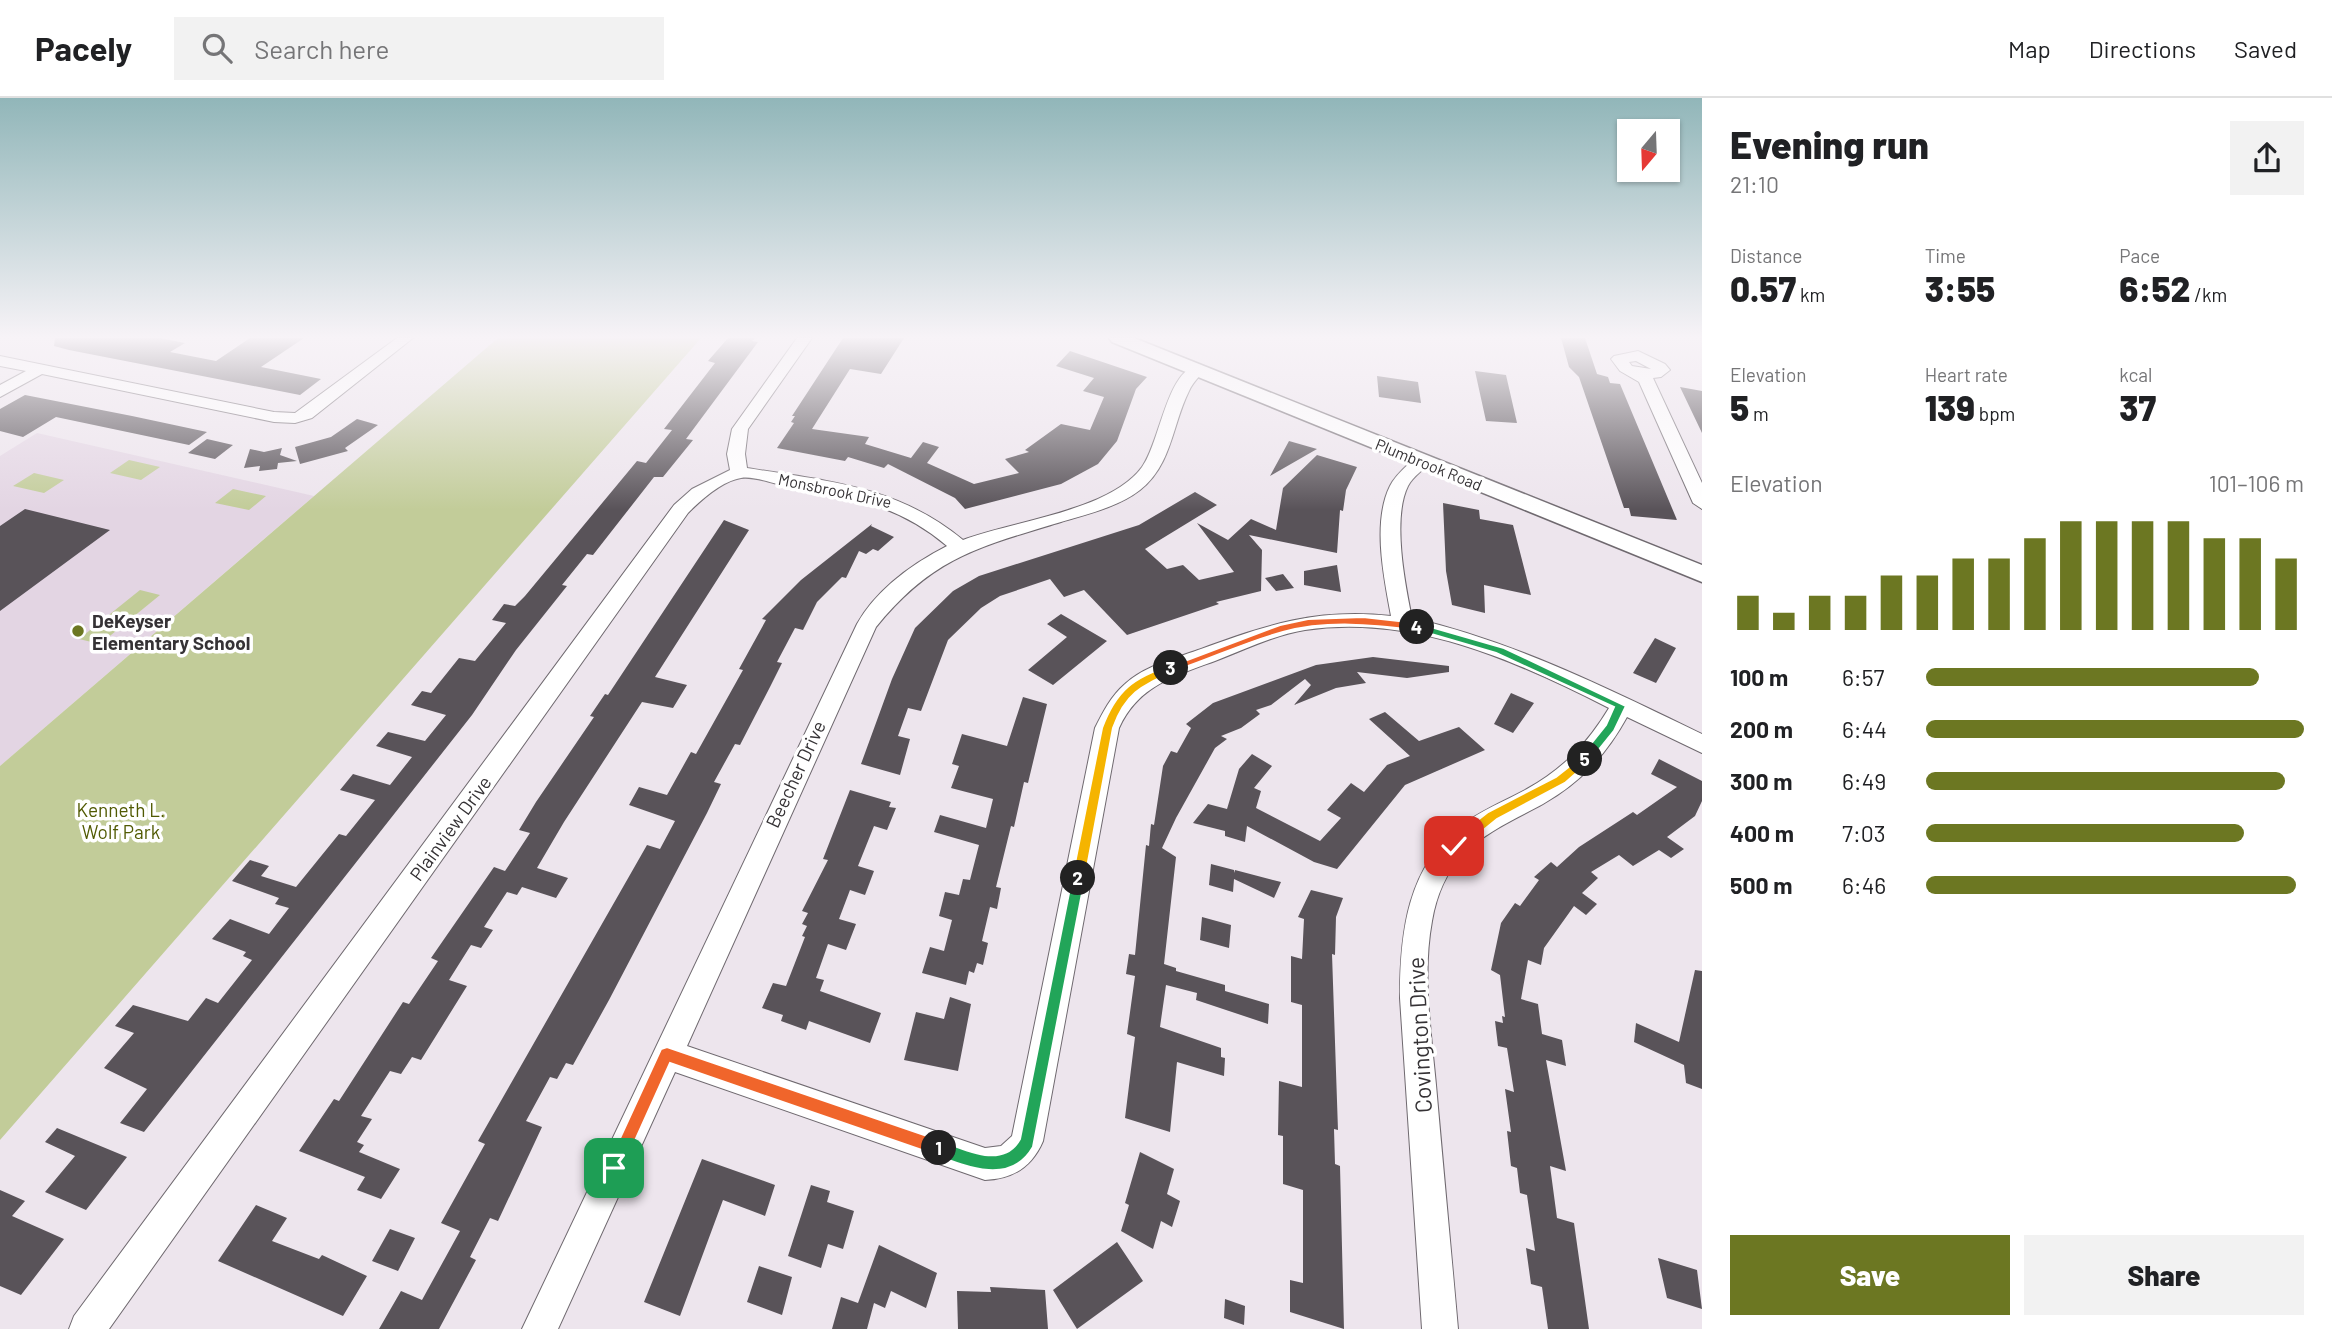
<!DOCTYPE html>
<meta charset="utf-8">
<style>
:root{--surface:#fff;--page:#f2f2f2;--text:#202124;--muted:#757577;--line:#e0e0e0;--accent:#6c7722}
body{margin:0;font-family:Barlow,sans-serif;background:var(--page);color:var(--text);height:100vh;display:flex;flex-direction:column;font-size:26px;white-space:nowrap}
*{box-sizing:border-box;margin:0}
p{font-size:23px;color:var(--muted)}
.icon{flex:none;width:38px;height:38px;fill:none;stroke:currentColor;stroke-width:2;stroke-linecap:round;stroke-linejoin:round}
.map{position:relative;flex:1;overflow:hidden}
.panel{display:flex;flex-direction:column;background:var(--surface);width:630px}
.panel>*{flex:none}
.needle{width:46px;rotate:199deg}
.controls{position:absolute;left:1617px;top:21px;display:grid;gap:14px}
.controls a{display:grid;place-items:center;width:63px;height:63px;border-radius:0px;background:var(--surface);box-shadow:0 2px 5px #0004;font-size:35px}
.pin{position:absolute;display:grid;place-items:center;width:60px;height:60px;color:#fff;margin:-30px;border-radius:14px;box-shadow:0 4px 10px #0006}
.km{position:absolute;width:35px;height:35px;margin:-18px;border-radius:50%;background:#222;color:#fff;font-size:19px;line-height:35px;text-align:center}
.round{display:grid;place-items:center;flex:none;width:74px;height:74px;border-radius:0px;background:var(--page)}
.summary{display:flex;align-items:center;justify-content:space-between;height:119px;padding:0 28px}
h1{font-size:38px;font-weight:800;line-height:52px}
.figures{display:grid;grid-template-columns:repeat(3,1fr);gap:10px;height:119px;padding:7px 28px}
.figures div{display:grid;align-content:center}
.figures b{font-size:35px;font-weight:800}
.figures small{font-size:19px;font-weight:400}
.figures p{font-size:19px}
.chart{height:196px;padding:14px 28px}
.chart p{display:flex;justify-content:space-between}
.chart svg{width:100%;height:126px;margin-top:7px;stroke:var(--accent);stroke-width:6}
.action{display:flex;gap:14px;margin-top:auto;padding:14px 28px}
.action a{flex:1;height:80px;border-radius:0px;background:var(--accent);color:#fff;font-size:28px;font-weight:800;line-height:80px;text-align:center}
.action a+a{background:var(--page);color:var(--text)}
ul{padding:0 28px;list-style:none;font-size:23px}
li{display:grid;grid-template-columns:112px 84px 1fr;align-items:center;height:52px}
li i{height:18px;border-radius:9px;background:var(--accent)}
header{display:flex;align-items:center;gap:42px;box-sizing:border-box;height:98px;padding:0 35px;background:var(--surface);border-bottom:2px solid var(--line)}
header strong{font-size:33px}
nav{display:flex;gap:38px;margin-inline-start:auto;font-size:24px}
.search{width:490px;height:63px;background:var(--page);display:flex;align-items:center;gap:18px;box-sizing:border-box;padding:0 24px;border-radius:0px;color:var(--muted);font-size:26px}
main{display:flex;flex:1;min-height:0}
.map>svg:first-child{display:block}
.built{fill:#e3d5e3}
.green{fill:#c2cc99}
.building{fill:#595359}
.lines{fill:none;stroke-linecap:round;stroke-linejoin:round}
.minor-casing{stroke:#6f696f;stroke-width:2}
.tertiary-casing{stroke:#6f696f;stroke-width:3}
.minor{fill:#fff;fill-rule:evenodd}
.tertiary{fill:#fff;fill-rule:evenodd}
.split-1{fill:#f0652b;stroke:#fff;stroke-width:2}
.split-2{fill:#22a559;stroke:#fff;stroke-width:2}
.split-3{fill:#f5b400;stroke:#fff;stroke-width:2}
.split-4{fill:#f0652b;stroke:#fff;stroke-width:2}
.split-5{fill:#22a559;stroke:#fff;stroke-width:2}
.split-6{fill:#f5b400;stroke:#fff;stroke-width:2}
.poi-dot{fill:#6c7722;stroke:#fff;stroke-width:2.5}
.labels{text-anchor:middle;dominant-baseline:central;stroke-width:7;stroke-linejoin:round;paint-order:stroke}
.far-street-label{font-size:16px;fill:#353235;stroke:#fff}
.poi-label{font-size:19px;font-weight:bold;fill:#353235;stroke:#fff;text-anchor:start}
.street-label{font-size:19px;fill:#353235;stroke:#fff}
.park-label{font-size:19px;fill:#515a03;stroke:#fff}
.near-street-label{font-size:23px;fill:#353235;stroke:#fff}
</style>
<header>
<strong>Pacely</strong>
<div class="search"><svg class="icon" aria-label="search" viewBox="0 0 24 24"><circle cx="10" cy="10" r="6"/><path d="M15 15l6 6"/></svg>Search here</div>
<nav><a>Map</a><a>Directions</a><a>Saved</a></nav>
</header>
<main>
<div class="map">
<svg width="1702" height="1231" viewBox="0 0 1702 1231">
<rect width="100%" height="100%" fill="#ede5ed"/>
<!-- built -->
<path class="built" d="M 37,335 L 314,398 L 0,668 L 0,358 Z"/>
<!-- green -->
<path class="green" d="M 498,240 L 701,240 L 0,1042 L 0,668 Z
M 129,362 L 160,369 L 141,382 L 110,375 Z
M 34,375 L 64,382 L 44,395 L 13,388 Z
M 233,391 L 266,398 L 249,412 L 215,405 Z
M 140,492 L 160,497 L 100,546 L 79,541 Z"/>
<!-- building -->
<path class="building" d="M 55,240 L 160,240 L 185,245 L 170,254 L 216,263 L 250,240 L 304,240 L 261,269 L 321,281 L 300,297 L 69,252 L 54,248 Z
M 728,240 L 755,240 L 752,243 L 758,244 L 686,341 L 693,342 L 663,379 L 654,379 L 593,457 L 587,456 L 562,487 L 567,488 L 516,552 L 472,617 L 144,1034 L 120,1025 L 147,991 L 104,970 L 134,935 L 115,928 L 133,907 L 188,923 L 206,900 L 218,905 L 252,862 L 243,858 L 246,854 L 212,841 L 230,821 L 269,836 L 289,810 L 275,806 L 279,800 L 232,783 L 250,762 L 269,768 L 261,778 L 296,789 L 339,736 L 346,738 L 375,702 L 340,692 L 353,676 L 390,687 L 412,659 L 376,648 L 388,634 L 425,643 L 446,617 L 411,607 L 422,593 L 431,595 L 459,560 L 475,563 L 506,525 L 492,522 L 504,506 L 515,508 L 525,498 L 637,363 L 646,365 L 672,332 L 664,331 L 715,265 L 708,263 Z
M 843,240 L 904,240 L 881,276 L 850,271 L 812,331 L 869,339 L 865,346 L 911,360 L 923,344 L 939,349 L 927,365 L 974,386 L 1019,375 L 1005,361 L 1029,354 L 1025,352 L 1061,326 L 1090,332 L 1104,299 L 1083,293 L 1094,280 L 1056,268 L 1070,253 L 1147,279 L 1136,291 L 1117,343 L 1098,366 L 1061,386 L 965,411 L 955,400 L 888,366 L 884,370 L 848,359 L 845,363 L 777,350 L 794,325 L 791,324 L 795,318 L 792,318 Z
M 1561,240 L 1585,240 L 1597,276 L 1608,279 L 1610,285 L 1620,286 L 1677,422 L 1631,418 L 1629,410 L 1624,410 L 1579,279 L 1569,269 Z
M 1475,273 L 1506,277 L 1517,325 L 1486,323 Z
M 1377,278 L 1418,284 L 1421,305 L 1379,299 Z
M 1680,289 L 1702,293 L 1702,335 Z
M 25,297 L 132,318 L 207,334 L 189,347 L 56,319 L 23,339 L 0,333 L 0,311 Z
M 357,321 L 378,327 L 345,350 L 348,353 L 300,366 L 295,349 L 331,339 Z
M 207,341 L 233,347 L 215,361 L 188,355 Z
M 1289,343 L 1317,351 L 1270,378 Z
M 282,350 L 280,357 L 297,363 L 278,365 L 277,371 L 259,373 L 260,368 L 244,370 L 250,351 L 264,354 Z
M 1317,357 L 1357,369 L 1346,392 L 1343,413 L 1340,412 L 1337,455 L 1249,437 L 1262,452 L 1261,493 L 1216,504 L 1219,506 L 1127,537 L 1084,492 L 1064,499 L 1050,481 L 1000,498 L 981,510 L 948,542 L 921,613 L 908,610 L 898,638 L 910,641 L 900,677 L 861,666 L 892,581 L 915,530 L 953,493 L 979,478 L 1139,427 L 1195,394 L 1217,407 L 1145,451 L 1167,471 L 1183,467 L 1199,482 L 1234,474 L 1197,425 L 1228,442 L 1251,421 L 1276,432 L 1283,390 Z
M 1443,405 L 1479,412 L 1480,421 L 1513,427 L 1531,497 L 1484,487 L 1485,515 L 1452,507 L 1446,473 Z
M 25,411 L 110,432 L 0,513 L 0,428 Z
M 724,422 L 749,432 L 655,579 L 687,587 L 673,610 L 642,604 L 564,724 L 537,770 L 568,780 L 556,800 L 522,789 L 517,797 L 507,794 L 484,829 L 493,832 L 481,850 L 471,847 L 449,882 L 467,888 L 421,962 L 412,959 L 401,976 L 390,973 L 361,1018 L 372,1021 L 357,1044 L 364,1047 L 359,1054 L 400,1071 L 381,1101 L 357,1092 L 365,1079 L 299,1053 L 334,1001 L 339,1003 L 403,904 L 409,906 L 438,863 L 431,860 L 494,769 L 505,773 L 530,735 L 519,732 L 536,704 L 594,619 L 590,618 L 605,596 L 608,597 Z
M 872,426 L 871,428 L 894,439 L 878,453 L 873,451 L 866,456 L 859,453 L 846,480 L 842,479 L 817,504 L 803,532 L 795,530 L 777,564 L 782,565 L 770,589 L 740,647 L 735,646 L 714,684 L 721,686 L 707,715 L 609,902 L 573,967 L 566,965 L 557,981 L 550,979 L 526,1023 L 542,1029 L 498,1123 L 490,1120 L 470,1159 L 476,1162 L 439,1231 L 379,1231 L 401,1193 L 422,1202 L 460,1133 L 441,1125 L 485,1046 L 478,1043 L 647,747 L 660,751 L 675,723 L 629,707 L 639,689 L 667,697 L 691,654 L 696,656 L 743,572 L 739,571 L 766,522 L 762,521 L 801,482 Z
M 1337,467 L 1341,494 L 1304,487 L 1304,473 Z
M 1283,476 L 1294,490 L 1276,493 L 1265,480 Z
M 1061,516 L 1107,543 L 1053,587 L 1028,572 L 1067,539 L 1047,526 Z
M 1655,540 L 1676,550 L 1656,585 L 1633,575 Z
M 1373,559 L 1449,568 L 1449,574 L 1407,580 L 1357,574 L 1366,585 L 1336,590 L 1294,607 L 1311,587 L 1305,581 L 1271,607 L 1256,612 L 1260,616 L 1241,630 L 1221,638 L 1227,641 L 1215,650 L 1176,720 L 1162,750 L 1176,759 L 1164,866 L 1176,870 L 1176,873 L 1225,887 L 1225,893 L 1269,906 L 1268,926 L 1196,902 L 1197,895 L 1166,887 L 1160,929 L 1221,950 L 1221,959 L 1225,960 L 1224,978 L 1177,964 L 1170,1034 L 1125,1020 L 1135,939 L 1127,936 L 1135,878 L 1126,876 L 1129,856 L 1135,857 L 1146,747 L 1149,748 L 1151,726 L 1154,727 L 1163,668 L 1171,653 L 1177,655 L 1191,630 L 1186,626 L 1213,605 L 1316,567 Z
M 1511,595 L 1534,605 L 1513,635 L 1494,626 Z
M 1023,599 L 1047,606 L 1028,685 L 1024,684 L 1014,729 L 1011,728 L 996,789 L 1001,790 L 997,811 L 990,809 L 982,843 L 988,845 L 983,867 L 977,865 L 974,875 L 969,873 L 966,887 L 922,875 L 930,849 L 944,853 L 952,822 L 939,818 L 945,794 L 959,797 L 963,781 L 970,782 L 979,747 L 934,734 L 940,717 L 986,730 L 993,701 L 951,690 L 959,668 L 952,666 L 962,636 L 1007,648 Z
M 1385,614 L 1419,643 L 1459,629 L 1485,652 L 1405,687 L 1337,771 L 1314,764 L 1247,728 L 1245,744 L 1225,738 L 1225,733 L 1193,725 L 1208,706 L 1227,711 L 1239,671 L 1252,656 L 1272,668 L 1254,690 L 1261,693 L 1256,710 L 1320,743 L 1341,720 L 1327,712 L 1351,685 L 1364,694 L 1387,667 L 1410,658 L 1369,621 Z
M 1659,661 L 1702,683 L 1702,703 L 1695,718 L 1667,739 L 1684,751 L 1671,760 L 1659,752 L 1633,768 L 1619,757 L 1591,774 L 1598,780 L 1582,795 L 1597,806 L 1586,817 L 1574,808 L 1544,850 L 1541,867 L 1528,862 L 1521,901 L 1538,906 L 1542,936 L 1562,942 L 1566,968 L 1546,962 L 1566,1073 L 1550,1068 L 1557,1120 L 1574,1125 L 1589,1231 L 1548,1231 L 1542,1189 L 1531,1186 L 1526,1150 L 1535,1153 L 1527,1097 L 1520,1095 L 1517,1070 L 1511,1068 L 1507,1033 L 1511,1034 L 1505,991 L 1514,994 L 1507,950 L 1498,948 L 1495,923 L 1503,925 L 1502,918 L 1505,919 L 1500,877 L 1491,872 L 1501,825 L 1515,805 L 1520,808 L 1539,782 L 1534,779 L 1551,764 L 1557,769 L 1579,749 L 1633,714 L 1637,717 L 1677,689 L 1651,676 Z
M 850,692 L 891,704 L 889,709 L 896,710 L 887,732 L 874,728 L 858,768 L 874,773 L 865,797 L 850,792 L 839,821 L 856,826 L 846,852 L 828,846 L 816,880 L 824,882 L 820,893 L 881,915 L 870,945 L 809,923 L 806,932 L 781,923 L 783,917 L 762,910 L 773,885 L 786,888 L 805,839 L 802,838 L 807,828 L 802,826 L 808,815 L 802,813 L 828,762 L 823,761 Z
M 1211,766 L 1234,772 L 1234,775 L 1235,772 L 1281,784 L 1274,800 L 1234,781 L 1233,794 L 1209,787 Z
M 1311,792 L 1343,800 L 1336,819 L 1335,857 L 1332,856 L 1338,1032 L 1334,1031 L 1335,1066 L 1340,1068 L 1344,1231 L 1290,1214 L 1290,1182 L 1303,1185 L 1303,1092 L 1283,1086 L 1283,1038 L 1278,1037 L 1279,983 L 1302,989 L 1302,907 L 1291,904 L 1291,858 L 1302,861 L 1304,821 L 1298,819 Z
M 1202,819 L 1231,827 L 1229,850 L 1200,842 Z
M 1695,872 L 1702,873 L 1702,991 L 1686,985 L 1684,967 L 1634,944 L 1636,925 L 1679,944 Z
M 950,899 L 971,906 L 958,973 L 904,962 L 916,914 L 944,921 Z
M 57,1030 L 127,1059 L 86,1112 L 45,1094 L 75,1058 L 45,1044 Z
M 1140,1054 L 1174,1071 L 1167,1096 L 1180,1103 L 1172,1129 L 1161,1123 L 1153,1151 L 1121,1133 L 1129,1107 L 1125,1105 Z
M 702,1061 L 775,1087 L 765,1118 L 723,1102 L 680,1218 L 644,1204 Z
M 811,1087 L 830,1093 L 827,1104 L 854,1113 L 843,1151 L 828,1146 L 821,1170 L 788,1158 Z
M 0,1092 L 25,1103 L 12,1118 L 64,1141 L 21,1197 L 0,1188 Z
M 256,1107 L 287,1120 L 272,1143 L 319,1161 L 322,1157 L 367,1178 L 343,1218 L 218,1163 Z
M 390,1131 L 415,1140 L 398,1173 L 372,1163 Z
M 1117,1144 L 1143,1183 L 1077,1231 L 1053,1192 Z
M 879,1147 L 937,1175 L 926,1210 L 891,1193 L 885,1210 L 874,1205 L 867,1231 L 832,1231 L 841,1199 L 858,1205 Z
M 1658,1160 L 1697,1172 L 1702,1211 L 1667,1200 Z
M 759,1168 L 792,1179 L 782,1217 L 747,1204 Z
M 990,1189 L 1045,1192 L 1048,1231 L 958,1231 L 957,1193 L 991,1194 Z
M 1225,1201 L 1245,1208 L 1244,1227 L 1224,1220 Z"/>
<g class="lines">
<defs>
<path id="minor" d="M 397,240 L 413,240 L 312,320 L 295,325 L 274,324 L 42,276 L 0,299 L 0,287 L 26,273 L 0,268 L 0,258 L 274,314 L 295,315 Z
M 797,240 L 812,240 L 748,331 L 745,356 L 747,370 C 827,383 898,388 963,442 C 1013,423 1110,413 1142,369 C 1160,345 1166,275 1197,267 L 1205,272 C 1199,279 1193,284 1189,293 C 1172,327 1172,367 1140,392 C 1118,409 1088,416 1061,424 C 979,449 933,459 876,529 L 687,948 L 985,1050 L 1001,1048 L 1012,1038 L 1095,630 C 1103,614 1111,598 1125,586 C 1145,568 1173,561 1198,552 C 1268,527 1314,510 1391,518 C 1384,480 1372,424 1390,388 C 1396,376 1407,368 1416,359 L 1428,359 L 1431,363 C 1424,372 1413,378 1408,388 C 1392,420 1405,486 1412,520 C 1515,544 1607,590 1702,636 L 1702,655 L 1627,619 C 1606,657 1581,684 1543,706 C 1516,721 1486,733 1463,757 C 1446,774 1436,799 1432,823 C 1422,877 1431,933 1436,987 C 1443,1069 1451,1150 1458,1231 L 1422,1231 L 1400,900 C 1400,836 1407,768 1462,727 C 1482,712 1505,703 1527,691 C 1563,671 1588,645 1609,610 C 1515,562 1412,516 1305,532 C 1274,537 1244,552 1215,563 C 1174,578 1138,588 1119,630 L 1043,1043 C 1032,1069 1013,1081 985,1082 L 675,974 L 558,1231 L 522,1231 L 857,526 C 877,491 912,466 947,448 C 898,406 841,395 778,386 C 768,384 752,378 741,380 C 722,383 701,402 688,415 L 109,1231 L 69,1231 L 74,1218 L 674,407 L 692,391 L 730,372 L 727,356 L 732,331 Z
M 1638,253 L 1665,266 L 1670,272 L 1661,279 L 1653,280 L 1702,385 L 1702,411 L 1693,405 L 1639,284 L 1620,273 L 1611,261 L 1614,258 ZM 1636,263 L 1651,271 L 1632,268 L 1629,264 Z"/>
<path id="tertiary" d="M 1109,240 L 1134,240 L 1702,467 L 1702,484 L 1112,244 Z"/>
</defs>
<!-- minor casing -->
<use href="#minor" class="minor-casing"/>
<!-- tertiary casing -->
<use href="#tertiary" class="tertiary-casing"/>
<!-- minor -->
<use href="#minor" class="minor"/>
<!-- tertiary -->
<use href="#tertiary" class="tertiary"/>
</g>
<!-- sky -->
<linearGradient id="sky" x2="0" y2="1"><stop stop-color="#91b6b9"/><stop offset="0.58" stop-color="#f7f3f7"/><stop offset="1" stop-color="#f7f3f7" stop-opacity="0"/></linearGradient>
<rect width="1702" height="412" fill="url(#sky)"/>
<!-- split-1 -->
<path class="split-1" d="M 667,949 L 939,1042 L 947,1050 L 939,1058 L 670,965 L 620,1076 L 609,1076 L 609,1064 L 661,951 Z"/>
<!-- split-2 -->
<path class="split-2" d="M 1078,774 L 1085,780 L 1033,1049 C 1011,1088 966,1069 933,1056 L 931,1050 L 939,1042 C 964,1051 1003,1072 1020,1041 L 1072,780 Z"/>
<!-- split-3 -->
<path class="split-3" d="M 1171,567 L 1176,570 L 1175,573 C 1142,588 1126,594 1113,630 L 1085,780 L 1078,786 L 1074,784 L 1072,780 L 1102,630 C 1116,592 1134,579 1171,567 Z"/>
<!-- split-4 -->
<path class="split-4" d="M 1363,519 L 1417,525 L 1423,529 L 1417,532 C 1373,527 1327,522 1283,534 C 1245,544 1209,562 1171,574 L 1166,570 L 1280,527 L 1308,521 Z"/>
<!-- split-5 -->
<path class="split-5" d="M 1417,525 L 1504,550 L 1626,608 L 1614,633 L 1589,664 L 1581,664 L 1581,658 L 1606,627 L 1614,609 L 1496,555 L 1414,531 L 1412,529 Z"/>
<!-- split-6 -->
<path class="split-6" d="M 1585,656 L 1589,658 L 1589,664 L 1565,685 L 1497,721 L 1459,752 L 1450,752 L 1450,744 L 1488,714 L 1556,679 Z"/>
<!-- markers -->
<circle class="poi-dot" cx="78" cy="533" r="7"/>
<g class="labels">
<!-- far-street labels -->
<g class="far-street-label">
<text transform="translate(1429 366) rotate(22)">Plumbrook Road</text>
<text transform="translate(835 392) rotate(12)">Monsbrook Drive</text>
</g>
<!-- poi labels -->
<g class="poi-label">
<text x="92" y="522">DeKeyser<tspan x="92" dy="22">Elementary School</tspan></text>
</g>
<!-- street labels -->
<g class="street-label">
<text transform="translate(795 676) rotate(-65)">Beecher Drive</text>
<text transform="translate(450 730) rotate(-54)">Plainview Drive</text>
</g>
<!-- park labels -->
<g class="park-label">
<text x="121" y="711">Kenneth L.<tspan x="121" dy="22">Wolf Park</tspan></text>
</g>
<!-- near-street labels -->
<g class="near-street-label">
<text transform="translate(1419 937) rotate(-93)">Covington Drive</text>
</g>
</g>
</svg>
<div class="controls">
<a><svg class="needle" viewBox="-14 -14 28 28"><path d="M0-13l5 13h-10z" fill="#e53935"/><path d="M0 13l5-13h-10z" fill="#757577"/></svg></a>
</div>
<div class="pin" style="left:614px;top:1070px;background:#1e9e55"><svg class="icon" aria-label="arrive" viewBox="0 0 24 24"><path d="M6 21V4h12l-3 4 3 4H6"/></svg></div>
<div class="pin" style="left:1454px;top:748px;background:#d93025"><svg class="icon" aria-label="check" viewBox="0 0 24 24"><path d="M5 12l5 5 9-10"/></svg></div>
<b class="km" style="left:939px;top:1050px">1</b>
<b class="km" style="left:1078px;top:780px">2</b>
<b class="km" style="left:1171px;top:570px">3</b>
<b class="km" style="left:1417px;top:529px">4</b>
<b class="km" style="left:1585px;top:661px">5</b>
</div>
<section class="panel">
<div class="summary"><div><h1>Evening run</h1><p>21:10</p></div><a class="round"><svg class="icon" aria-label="share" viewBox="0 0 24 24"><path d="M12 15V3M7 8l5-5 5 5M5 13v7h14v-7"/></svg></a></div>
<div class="figures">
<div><p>Distance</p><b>0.57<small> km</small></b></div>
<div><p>Time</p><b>3:55</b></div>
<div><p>Pace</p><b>6:52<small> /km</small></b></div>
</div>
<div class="figures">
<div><p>Elevation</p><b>5<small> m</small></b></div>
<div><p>Heart rate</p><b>139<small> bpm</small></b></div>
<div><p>kcal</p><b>37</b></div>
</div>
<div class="chart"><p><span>Elevation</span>101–106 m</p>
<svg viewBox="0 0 160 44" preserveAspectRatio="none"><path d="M5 44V32M15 44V38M25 44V32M35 44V32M45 44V25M55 44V25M65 44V19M75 44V19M85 44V12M95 44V6M105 44V6M115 44V6M125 44V6M135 44V12M145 44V12M155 44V19"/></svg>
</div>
<ul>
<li><b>100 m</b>6:57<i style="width:88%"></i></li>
<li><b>200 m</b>6:44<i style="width:100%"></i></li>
<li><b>300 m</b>6:49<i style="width:95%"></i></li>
<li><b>400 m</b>7:03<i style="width:84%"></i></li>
<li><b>500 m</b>6:46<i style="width:98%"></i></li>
</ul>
<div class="action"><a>Save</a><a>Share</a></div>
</section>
</main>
